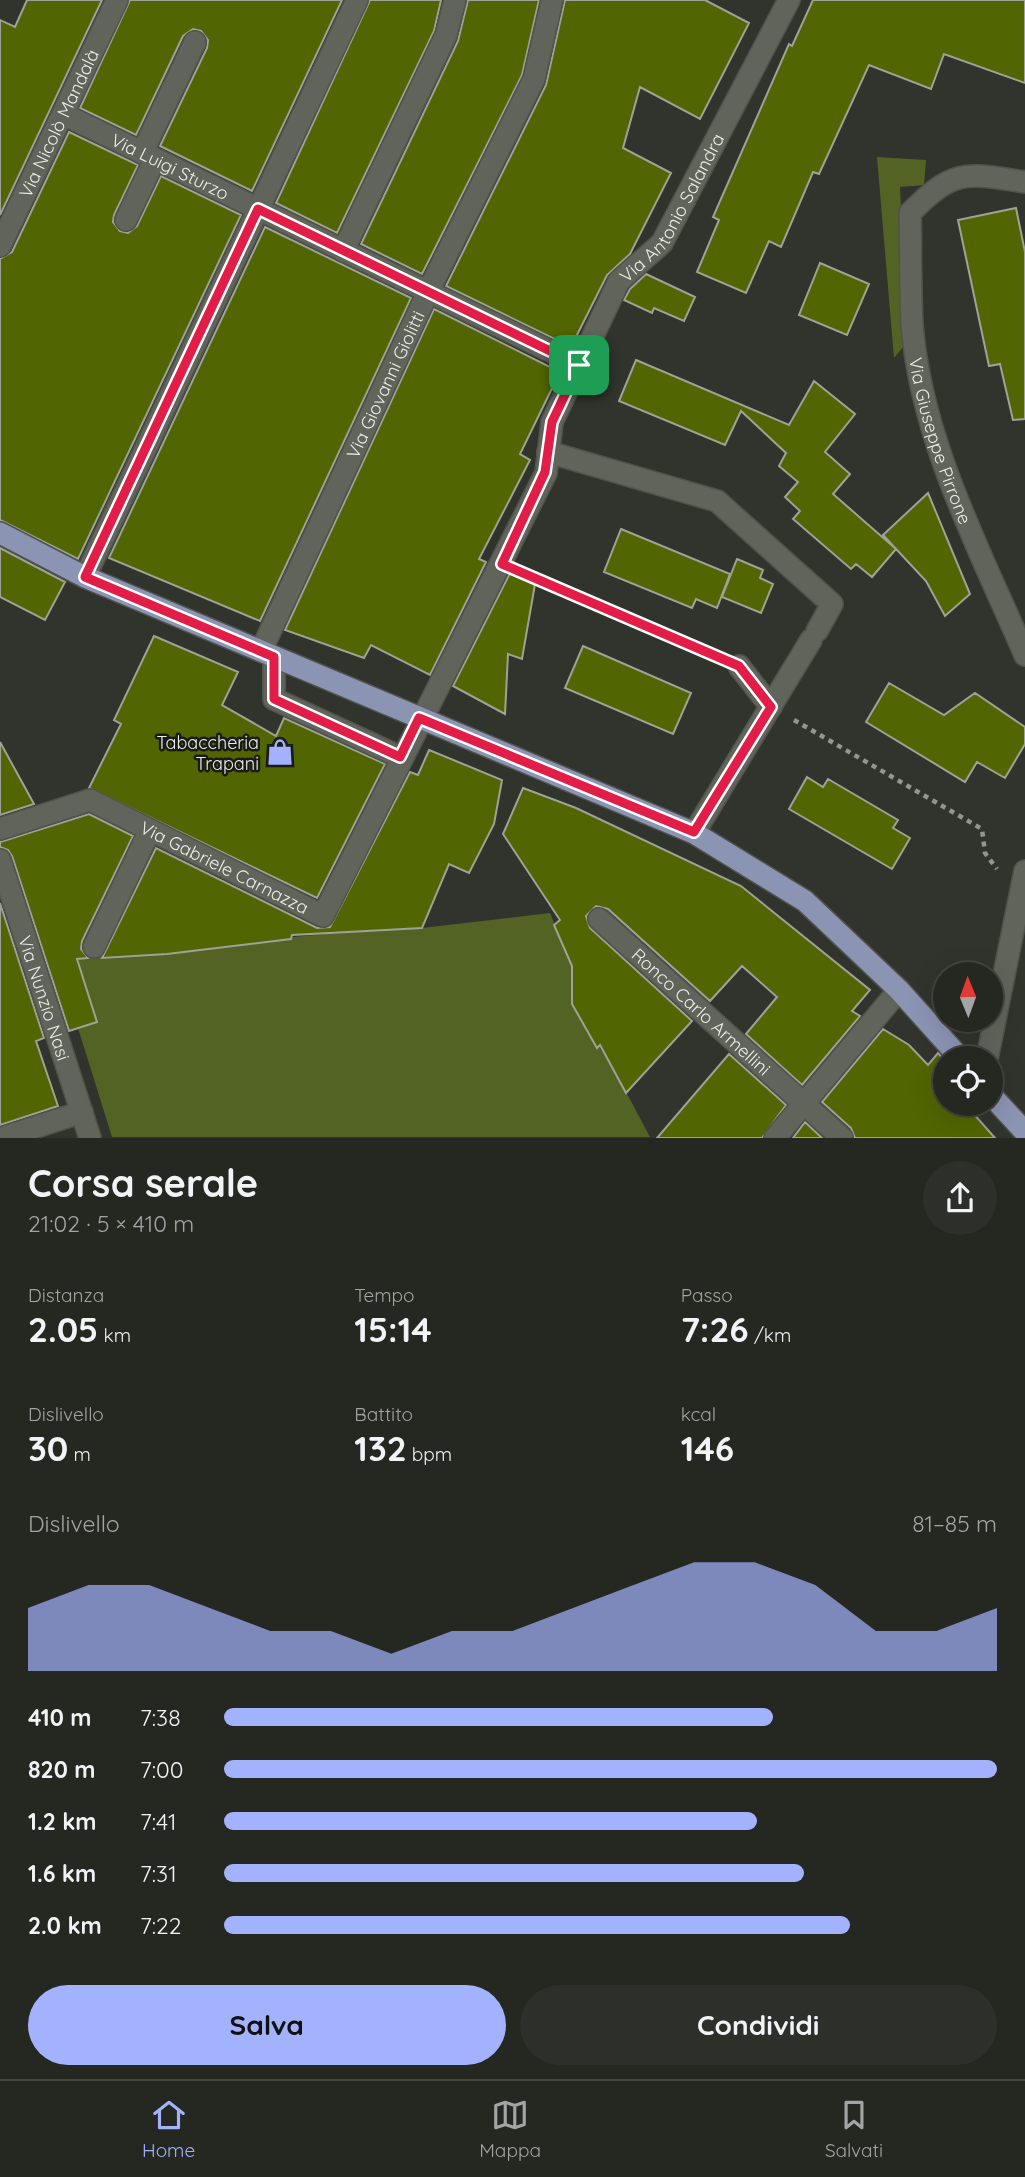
<!DOCTYPE html>
<html lang="it">
<meta charset="utf-8">
<style>
:root{--surface:#252721;--page:#2d2f2a;--text:#f1f3f6;--muted:#a3a5a5;--line:#42443f;--accent:#a3b2fd}
body{margin:0;font-family:Quicksand,sans-serif;background:var(--page);color:var(--text);height:100vh;display:flex;flex-direction:column;font-size:26px;white-space:nowrap}
*{box-sizing:border-box;margin:0}
p{font-size:23px;color:var(--muted)}
.icon{flex:none;width:38px;height:38px;fill:none;stroke:currentColor;stroke-width:2;stroke-linecap:round;stroke-linejoin:round}
.map{position:relative;height:1138px;overflow:hidden}
.panel{display:flex;flex-direction:column;background:var(--surface);flex:1}
.panel>*{flex:none}
.needle{width:46px;rotate:359deg}
.buttons{position:absolute;left:933px;top:962px;display:grid;gap:14px}
.buttons a{display:grid;place-items:center;width:70px;height:70px;border-radius:50%;background:var(--surface);box-shadow:0 7px 28px #0002,0 0 0 2px var(--line);font-size:35px}
.pin{position:absolute;display:grid;place-items:center;width:60px;height:60px;color:#fff;margin:-30px;border-radius:14px;box-shadow:0 4px 10px #0006}
.round{display:grid;place-items:center;flex:none;width:74px;height:74px;border-radius:37px;background:var(--page)}
.head{display:flex;align-items:center;justify-content:space-between;height:119px;padding:0 28px}
h1{font-size:38px;font-weight:800;line-height:52px}
.stats{display:grid;grid-template-columns:repeat(3,1fr);gap:10px;height:119px;padding:7px 28px}
.stats div{display:grid;align-content:center}
.stats b{font-size:35px;font-weight:800}
.stats small{font-size:19px;font-weight:400}
.stats p{font-size:19px}
.chart{height:196px;padding:14px 28px}
.chart p{display:flex;justify-content:space-between}
.chart svg{width:100%;height:126px;margin-top:7px;fill:var(--accent);opacity:.7}
.cta{display:flex;gap:14px;margin-top:auto;padding:14px 28px}
.cta a{flex:1;height:80px;border-radius:42px;background:var(--accent);color:#111;font-size:28px;font-weight:800;line-height:80px;text-align:center}
.cta a+a{background:var(--page);color:var(--text)}
ul{padding:0 28px;list-style:none;font-size:23px}
li{display:grid;grid-template-columns:112px 84px 1fr;align-items:center;height:52px}
li i{height:18px;border-radius:9px;background:var(--accent)}
.dock{display:flex;justify-content:space-around;align-items:center;height:98px;border-top:2px solid var(--line);background:var(--surface);font-size:19px;color:var(--muted)}
.dock a{display:grid;justify-items:center;gap:4px}
.dock .active{color:var(--accent)}
.map>svg:first-child{display:block}
.green{fill:#526324}
.building{fill:#516502;stroke:#9ea297;stroke-width:2}
.lines{fill:none;stroke-linecap:round;stroke-linejoin:round}
.minor-casing{stroke:#50534b;stroke-width:24}
.major-casing{stroke:#50534b;stroke-width:24}
.path{stroke:#93958e;stroke-width:4.5;stroke-dasharray:5 5;stroke-linecap:butt}
.minor{stroke:#61645a;stroke-width:21}
.major{stroke:#8c94b4;stroke-width:21}
.route-casing{stroke:#fff;stroke-width:14}
.route{stroke:#e11d48;stroke-width:9}
.labels{text-anchor:middle;dominant-baseline:central;stroke-width:5;stroke-linejoin:round;paint-order:stroke}
.street-label{font-size:18px;fill:#eceee8;stroke:#1a1b17}
.poi-label{font-size:18px;fill:#eceee8;stroke:#1a1b17;text-anchor:end}
</style>
<div class="map">
<svg width="1025" height="1138" viewBox="0 0 1025 1138">
<rect width="100%" height="100%" fill="#31342c"/>
<!-- green -->
<path class="green" d="M 877,157 L 926,160 L 924,185 L 900,187 L 905,316 L 903,347 L 894,358 Z
M 550,913 L 572,966 L 572,1004 L 617,1075 L 650,1137 L 112,1137 L 78,1028 L 97,1021 L 77,959 L 344,932 L 422,928 Z"/>
<!-- building -->
<path class="building" d="M 27,0 L 102,0 L 0,215 L 0,20 L 15,27 Z
M 130,0 L 342,0 L 252,191 L 160,146 L 207,48 L 208,40 L 201,31 L 193,29 L 183,36 L 136,135 L 80,108 Z
M 370,0 L 441,0 L 434,31 L 337,233 L 276,203 Z
M 468,0 L 539,0 L 522,75 L 422,274 L 361,244 L 458,41 Z
M 565,0 L 705,0 L 749,23 L 700,119 L 640,87 L 623,148 L 671,173 L 630,254 L 607,275 L 571,347 L 446,286 L 546,85 Z
M 813,0 L 1025,0 L 1025,83 L 944,54 L 931,89 L 869,65 L 819,174 L 813,172 L 781,247 L 769,241 L 746,293 L 697,272 L 719,220 L 713,217 L 789,44 L 792,46 Z
M 69,132 L 138,165 L 114,215 L 113,222 L 120,231 L 128,233 L 137,226 L 161,176 L 241,215 L 78,559 L 0,520 L 0,259 L 12,252 Z
M 1016,208 L 1025,252 L 1025,419 L 1013,420 L 1000,364 L 989,366 L 958,220 Z
M 265,227 L 411,298 L 260,621 L 109,558 Z
M 820,263 L 869,284 L 847,335 L 799,315 Z
M 646,274 L 695,297 L 684,321 L 654,308 L 652,313 L 624,300 L 630,289 Z
M 434,309 L 560,372 L 520,454 L 530,460 L 479,559 L 486,562 L 430,675 L 371,645 L 364,658 L 285,630 Z
M 636,360 L 789,425 L 814,381 L 855,414 L 825,452 L 850,474 L 833,494 L 896,549 L 872,577 L 856,564 L 851,569 L 793,519 L 800,511 L 785,497 L 798,482 L 779,466 L 786,453 L 741,411 L 725,445 L 619,401 Z
M 928,493 L 970,594 L 945,616 L 926,581 L 883,535 Z
M 621,529 L 730,574 L 717,608 L 696,599 L 692,608 L 604,572 Z
M 0,548 L 65,582 L 45,620 L 0,597 Z
M 737,559 L 763,570 L 760,578 L 773,584 L 761,613 L 722,597 Z
M 510,573 L 535,584 L 522,659 L 508,654 L 505,714 L 453,686 Z
M 154,636 L 238,672 L 222,705 L 276,736 L 284,718 L 385,764 L 317,898 L 89,788 L 121,724 L 114,720 Z
M 583,646 L 691,693 L 673,734 L 565,688 Z
M 889,683 L 944,715 L 975,693 L 1025,727 L 1025,744 L 1005,778 L 977,762 L 965,782 L 866,722 Z
M 0,742 L 34,804 L 0,815 Z
M 429,750 L 502,780 L 494,824 L 469,873 L 449,864 L 422,928 L 292,935 L 291,939 L 167,954 L 102,958 L 156,848 L 317,928 L 330,927 L 410,772 L 418,775 Z
M 807,777 L 823,787 L 828,779 L 898,820 L 893,828 L 910,838 L 892,869 L 789,809 Z
M 523,788 L 576,808 L 741,886 L 870,990 L 852,1011 L 860,1016 L 802,1085 L 746,1034 L 777,997 L 742,966 L 710,1001 L 608,909 L 596,906 L 586,916 L 590,928 L 692,1021 L 626,1093 L 600,1045 L 597,1048 L 572,1004 L 572,966 L 554,925 L 560,920 L 503,834 Z
M 89,814 L 133,836 L 82,941 L 81,949 L 88,958 L 77,959 L 97,1022 L 69,1031 L 12,856 L 8,850 L 0,847 L 0,842 Z
M 0,903 L 44,1038 L 36,1041 L 58,1106 L 0,1125 Z
M 883,1029 L 909,1045 L 928,1065 L 938,1053 L 945,1061 L 945,1104 L 965,1104 L 995,1138 L 855,1138 L 851,1128 L 822,1102 Z
M 729,1054 L 786,1105 L 762,1138 L 657,1138 Z
M 805,1122 L 822,1138 L 793,1138 Z"/>
<g class="lines">
<defs>
<g id="minor">
<path id="s1" d="M 65,115 L 579,365"/>
<path d="M 142,153 L 195,42"/>
<path id="s2" d="M 1025,182 C 966,173 954,168 910,213 C 911,250 910,287 912,324 C 921,441 980,550 1025,655"/>
<path d="M 126,220 L 155,159"/>
<path id="s3" d="M 0,246 L 117,0"/>
<path d="M 343,251 L 446,35 L 455,0"/>
<path d="M 548,452 L 717,501 L 832,604 L 817,631"/>
<path d="M 85,577 L 357,0"/>
<path id="s4" d="M 261,651 L 428,292 L 534,79 L 552,0"/>
<path d="M 274,657 L 274,699 L 400,757"/>
<path d="M 739,666 L 771,707"/>
<path id="s5" d="M 0,829 L 90,800 L 323,916 L 546,473 L 552,422 L 619,281 L 662,243 L 789,0"/>
<path d="M 694,833 L 811,640"/>
<path id="s6" d="M 0,860 L 90,1138"/>
<path id="s7" d="M 599,919 L 842,1138"/>
<path d="M 94,947 L 150,830"/>
<path d="M 987,1059 L 1025,871"/>
<path d="M 2,1138 L 82,1112"/>
<path d="M 775,1138 L 899,990"/>
</g>
<path id="major" d="M 0,533 L 85,577 L 694,833 L 805,901 L 899,990 L 961,1059
M 990,1094 L 1025,1132"/>
</defs>
<!-- minor casing -->
<use href="#minor" class="minor-casing"/>
<!-- major casing -->
<use href="#major" class="major-casing"/>
<!-- path -->
<path class="path" d="M 525,574 L 716,656
M 794,720 L 982,829 L 985,853 L 997,869"/>
<!-- minor -->
<use href="#minor" class="minor"/>
<!-- major -->
<use href="#major" class="major"/>
</g>
<g class="lines">
<defs>
<path id="route" d="M 258,209 L 579,365 L 552,422 L 545,472 L 502,564 L 739,666 L 771,707 L 694,832 L 419,718 L 400,757 L 274,699 L 274,657 L 85,577 Z"/>
</defs>
<!-- route casing -->
<use href="#route" class="route-casing"/>
<!-- route -->
<use href="#route" class="route"/>
</g>
<!-- icons -->
<defs>
<symbol id="shop-bare" viewBox="-9 -9 18 18"><path d="M-5-2.5h2.3a2.7 3.5 0 0 1 5.4 0H5L5.5 6h-11ZM-1.5-2.5h3a1.5 2.3 0 0 0-3 0Z" fill="#a3b2fd" stroke="#1a1b17" stroke-width="2.5" paint-order="stroke"/></symbol>
</defs>
<g fill-rule="evenodd">
<use href="#shop-bare" x="261" y="733" width="38" height="38"/>
</g>
<g class="labels">
<!-- street labels -->
<g class="street-label">
<text stroke="none"><textPath href="#s3" startOffset="136">Via Nicolò Mandalà</textPath></text>
<text stroke="none"><textPath href="#s1" startOffset="117">Via Luigi Sturzo</textPath></text>
<text stroke="none"><textPath href="#s5" startOffset="1150">Via Antonio Salandra</textPath></text>
<text stroke="none"><textPath href="#s4" startOffset="294">Via Giovanni Giolitti</textPath></text>
<text stroke="none"><textPath href="#s2" startOffset="359">Via Giuseppe Pirrone</textPath></text>
<text stroke="none"><textPath href="#s5" startOffset="245">Via Gabriele Carnazza</textPath></text>
<text stroke="none"><textPath href="#s6" startOffset="145">Via Nunzio Nasi</textPath></text>
<text stroke="none"><textPath href="#s7" startOffset="138">Ronco Carlo Armellini</textPath></text>
</g>
<!-- poi labels -->
<g class="poi-label">
<text x="259" y="742">Tabaccheria<tspan x="259" dy="21">Trapani</tspan></text>
</g>
</g>
</svg>
<div class="buttons">
<a><svg class="needle" viewBox="-14 -14 28 28"><path d="M0-13l5 13h-10z" fill="#e53935"/><path d="M0 13l5-13h-10z" fill="#a3a5a5"/></svg></a>
<a><svg class="icon" aria-label="locate" viewBox="0 0 24 24"><circle cx="12" cy="12" r="6"/><path d="M12 2v4M12 18v4M2 12h4M18 12h4"/></svg></a>
</div>
<div class="pin" style="left:579px;top:365px;background:#1e9e55"><svg class="icon" aria-label="arrive" viewBox="0 0 24 24"><path d="M6 21V4h12l-3 4 3 4H6"/></svg></div>
</div>
<section class="panel">
<div class="head"><div><h1>Corsa serale</h1><p>21:02 · 5 × 410 m</p></div><a class="round"><svg class="icon" aria-label="share" viewBox="0 0 24 24"><path d="M12 15V3M7 8l5-5 5 5M5 13v7h14v-7"/></svg></a></div>
<div class="stats">
<div><p>Distanza</p><b>2.05<small> km</small></b></div>
<div><p>Tempo</p><b>15:14</b></div>
<div><p>Passo</p><b>7:26<small> /km</small></b></div>
</div>
<div class="stats">
<div><p>Dislivello</p><b>30<small> m</small></b></div>
<div><p>Battito</p><b>132<small> bpm</small></b></div>
<div><p>kcal</p><b>146</b></div>
</div>
<div class="chart"><p><span>Dislivello</span>81–85 m</p>
<svg viewBox="0 0 160 44" preserveAspectRatio="none"><path d="M0 44V22L10 14L20 14L30 22L40 30L50 30L60 38L70 30L80 30L90 22L100 14L110 6L120 6L130 14L140 30L150 30L160 22V44z"/></svg>
</div>
<ul>
<li><b>410 m</b>7:38<i style="width:71%"></i></li>
<li><b>820 m</b>7:00<i style="width:100%"></i></li>
<li><b>1.2 km</b>7:41<i style="width:69%"></i></li>
<li><b>1.6 km</b>7:31<i style="width:75%"></i></li>
<li><b>2.0 km</b>7:22<i style="width:81%"></i></li>
</ul>
<div class="cta"><a>Salva</a><a>Condividi</a></div>
</section>
<nav class="dock">
<a class="active"><svg class="icon" aria-label="home" viewBox="0 0 24 24"><path d="M3 11l9-7 9 7M6 9v11h12V9"/></svg>Home</a>
<a><svg class="icon" aria-label="map" viewBox="0 0 24 24"><path d="M3 6l6-2 6 2 6-2v14l-6 2-6-2-6 2zM9 4v14M15 6v14"/></svg>Mappa</a>
<a><svg class="icon" aria-label="saved" viewBox="0 0 24 24"><path d="M7 4h10v16l-5-4-5 4z"/></svg>Salvati</a>
</nav>
